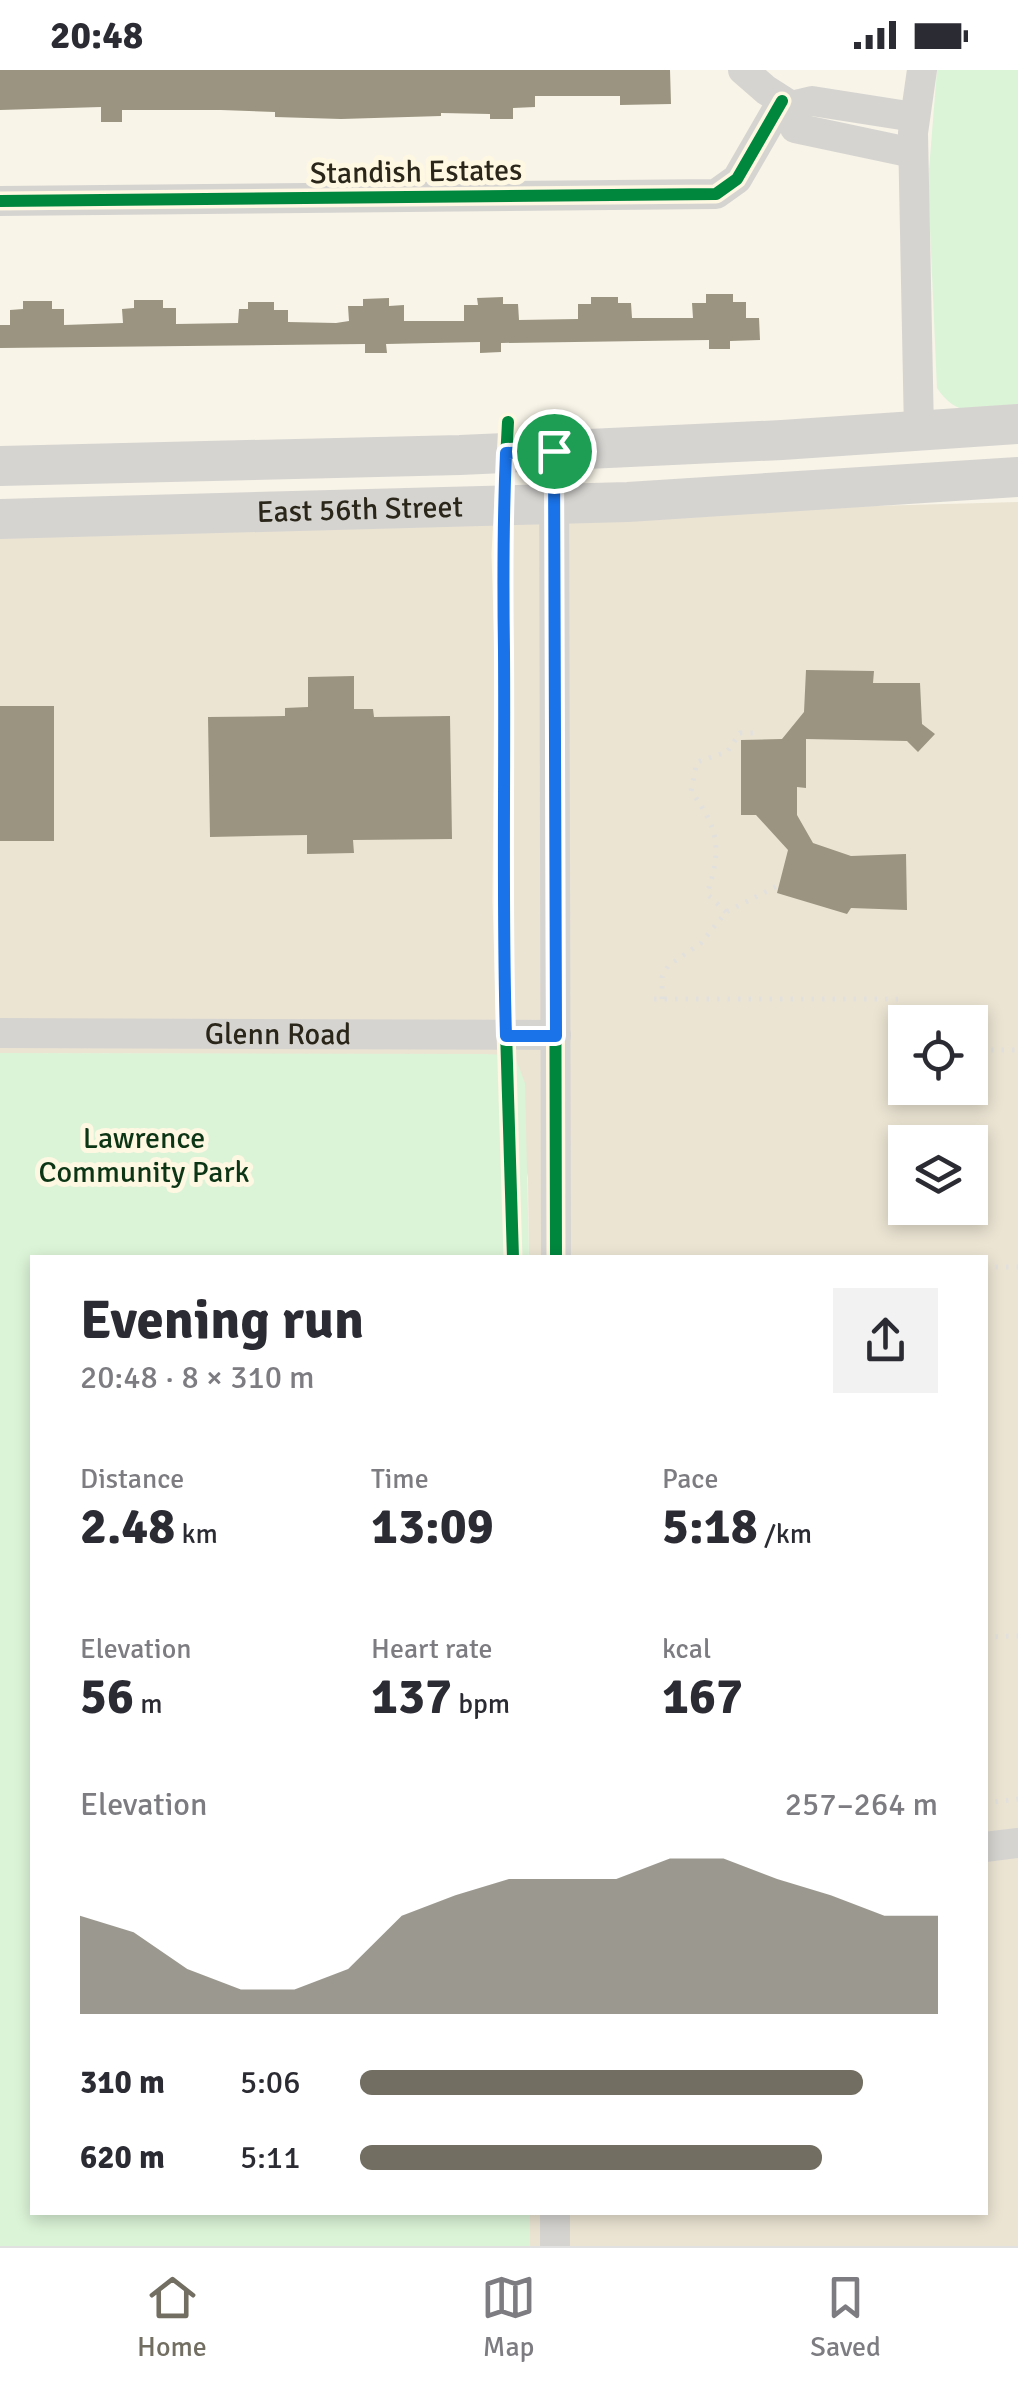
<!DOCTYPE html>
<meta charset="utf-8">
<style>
:root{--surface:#fff;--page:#f2f2f3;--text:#2b2b33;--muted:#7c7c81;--line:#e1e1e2;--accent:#726e61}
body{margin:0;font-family:Signika,sans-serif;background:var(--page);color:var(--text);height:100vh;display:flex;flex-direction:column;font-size:38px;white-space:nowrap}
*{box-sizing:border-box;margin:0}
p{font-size:32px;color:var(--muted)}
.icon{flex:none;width:55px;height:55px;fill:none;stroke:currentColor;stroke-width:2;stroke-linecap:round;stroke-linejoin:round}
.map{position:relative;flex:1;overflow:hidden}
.panel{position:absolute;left:30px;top:1185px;width:958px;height:960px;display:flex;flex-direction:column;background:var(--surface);border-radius:0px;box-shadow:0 5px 15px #0003}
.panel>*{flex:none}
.buttons{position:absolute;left:888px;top:935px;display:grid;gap:20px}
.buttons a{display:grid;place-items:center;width:100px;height:100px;border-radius:0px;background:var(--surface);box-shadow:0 5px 15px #0003;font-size:50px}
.pin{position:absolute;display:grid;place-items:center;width:85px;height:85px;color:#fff;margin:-42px;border:5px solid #fff;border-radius:50%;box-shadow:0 2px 10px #0007}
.round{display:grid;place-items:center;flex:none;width:105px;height:105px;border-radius:0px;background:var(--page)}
.summary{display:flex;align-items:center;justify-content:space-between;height:170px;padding:0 50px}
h1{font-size:55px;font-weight:800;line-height:75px}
.figures{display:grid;grid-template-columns:repeat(3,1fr);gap:15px;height:170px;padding:10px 50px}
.figures div{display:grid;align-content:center}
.figures b{font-size:50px;font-weight:800}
.figures small{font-size:28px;font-weight:400}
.figures p{font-size:28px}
.chart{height:280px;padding:20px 50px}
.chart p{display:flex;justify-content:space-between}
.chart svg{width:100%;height:180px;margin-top:10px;fill:var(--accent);opacity:.7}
ul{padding:0 50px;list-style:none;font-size:32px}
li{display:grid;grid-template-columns:160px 120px 1fr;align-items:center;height:75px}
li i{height:25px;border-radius:12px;background:var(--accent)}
.status{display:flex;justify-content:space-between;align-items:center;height:70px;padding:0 50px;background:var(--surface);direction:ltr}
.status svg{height:28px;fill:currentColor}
.menu{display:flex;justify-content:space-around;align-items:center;height:140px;border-top:2px solid var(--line);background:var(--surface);font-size:28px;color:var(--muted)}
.menu a{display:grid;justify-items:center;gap:5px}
.menu .selected{color:var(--accent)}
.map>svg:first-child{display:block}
.commercial{fill:#ebe4d3;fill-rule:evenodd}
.green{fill:#dbf3d7}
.building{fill:#9a9480}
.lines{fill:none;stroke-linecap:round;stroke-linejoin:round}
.path{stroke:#e2e0dc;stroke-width:5;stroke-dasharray:2.5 8;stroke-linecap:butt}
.minor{stroke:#d6d4d1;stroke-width:30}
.major{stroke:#d6d4d1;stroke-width:40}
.cycleway-casing{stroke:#fef7e2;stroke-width:19}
.cycleway{stroke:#00873e;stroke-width:12}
.route-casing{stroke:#fff;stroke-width:20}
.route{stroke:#1a73e8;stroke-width:12}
.labels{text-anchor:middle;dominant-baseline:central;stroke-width:10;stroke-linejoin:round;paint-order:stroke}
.street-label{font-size:30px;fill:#2a2619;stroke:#fef7e2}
.park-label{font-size:30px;fill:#0b3515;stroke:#fef7e2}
</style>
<div class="status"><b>20:48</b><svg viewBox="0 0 49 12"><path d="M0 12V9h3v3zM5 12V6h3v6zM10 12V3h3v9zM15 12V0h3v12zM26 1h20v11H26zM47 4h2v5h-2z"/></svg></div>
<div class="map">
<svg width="1018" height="2176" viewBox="0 0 1018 2176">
<rect width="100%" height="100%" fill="#f8f4e8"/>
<!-- commercial -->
<path class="commercial" d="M 1018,432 L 1018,2176 L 530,2176 L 530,2143 L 985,2142 L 985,1188 L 529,1187 L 528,1108 L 505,985 L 0,983 L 0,460 ZM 905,952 L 970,952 L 970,1018 L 905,1018 ZM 905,1072 L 970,1072 L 970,1138 L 905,1138 Z"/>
<!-- green -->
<path class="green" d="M 937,0 L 1018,0 L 1018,335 C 982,339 960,352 937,318 L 928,113 Z
M 0,983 L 485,984 L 505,985 L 517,992 L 525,1013 L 529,1187 L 32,1188 L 32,2142 L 530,2143 L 530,2176 L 0,2176 Z"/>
<!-- building -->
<path class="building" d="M 0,0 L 670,0 L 671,34 L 620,35 L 620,26 L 535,26 L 535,37 L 513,38 L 513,49 L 490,49 L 490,44 L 441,43 L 441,46 L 341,49 L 275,47 L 275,42 L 221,40 L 122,40 L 122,52 L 101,52 L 101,37 L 0,40 Z
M 706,224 L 733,224 L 733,232 L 746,232 L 746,248 L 759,248 L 760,270 L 730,271 L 730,279 L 709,279 L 709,270 L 501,273 L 501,282 L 480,283 L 480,272 L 386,274 L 387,283 L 365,283 L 365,274 L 0,278 L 0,255 L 10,255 L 10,240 L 23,239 L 23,231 L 52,231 L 52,239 L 64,239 L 64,255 L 123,253 L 122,239 L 134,238 L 134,230 L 163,230 L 163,238 L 176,238 L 176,254 L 238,253 L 239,239 L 248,239 L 248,232 L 274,232 L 274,240 L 288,240 L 288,252 L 336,253 L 349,251 L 348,236 L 363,236 L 363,229 L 389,228 L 389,236 L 404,235 L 404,251 L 464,251 L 464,235 L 478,235 L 477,228 L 503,227 L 503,234 L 518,234 L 519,250 L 578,249 L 578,234 L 591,234 L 591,227 L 618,227 L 618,233 L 631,233 L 632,248 L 693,248 L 692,233 L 706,233 Z
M 806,600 L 874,601 L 873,613 L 920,613 L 922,654 L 935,664 L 918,682 L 907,671 L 806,669 L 806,718 L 797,717 L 797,745 L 813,773 L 851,786 L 906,784 L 907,840 L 851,838 L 847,844 L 777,823 L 788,780 L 756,745 L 741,745 L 741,670 L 782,669 L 804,642 Z
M 354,606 L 354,639 L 373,639 L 374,647 L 450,646 L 452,769 L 353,770 L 354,783 L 307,784 L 307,765 L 210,767 L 208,647 L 285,646 L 285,638 L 308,637 L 308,607 Z
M 0,636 L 54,636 L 54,771 L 0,771 Z"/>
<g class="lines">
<!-- path -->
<path class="path" d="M 726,842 L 707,824 C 722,778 719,760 691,721 L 697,692 L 727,682 L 740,663 L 754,663 L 754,669
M 654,929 L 899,929 L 899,950 L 905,960
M 662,929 L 662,907 L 668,896 L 701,873 L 726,842 L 779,815
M 970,980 L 1018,980
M 985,1197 L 1018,1197
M 985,1567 L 1018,1566
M 985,1733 L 1018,1729"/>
<!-- minor -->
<g class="minor">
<path d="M 743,0 L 766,20 L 791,36 L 812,31 L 914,47"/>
<path d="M 791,36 L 795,58 L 913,83"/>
<path d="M 0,131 L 716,124 L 737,109 L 782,31"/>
<path d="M 919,361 L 913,63 L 922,0"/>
<path d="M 554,381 L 556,1188"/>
<path id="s1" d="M 0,963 L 556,965"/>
<path d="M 985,1777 L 1018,1773"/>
<path d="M 555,2142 L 555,2176"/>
</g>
<!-- major -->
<g class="major">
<path d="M 0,396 L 460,385 L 782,370 L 1018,354"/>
<path id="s2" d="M 0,449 L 628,432 L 1018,407"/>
</g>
<defs>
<path id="cycleway" d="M 0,131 L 716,124 L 737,109 L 782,31
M 508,352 L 501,484 L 504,581 L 502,831 L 513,1188
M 554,381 L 556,1188"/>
</defs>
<!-- cycleway casing -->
<use href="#cycleway" class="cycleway-casing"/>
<!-- cycleway -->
<use href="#cycleway" class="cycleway"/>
</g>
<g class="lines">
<defs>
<path id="route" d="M 554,381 L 556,966 L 506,966 C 502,838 505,710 504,582 C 503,514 503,451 506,383 Z"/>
</defs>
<!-- route casing -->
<use href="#route" class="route-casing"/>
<!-- route -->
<use href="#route" class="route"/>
</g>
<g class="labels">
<!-- street labels -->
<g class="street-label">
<text transform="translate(416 102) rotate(-1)">Standish Estates</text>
<text stroke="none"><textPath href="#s2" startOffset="360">East 56th Street</textPath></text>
<text stroke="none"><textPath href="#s1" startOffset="278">Glenn Road</textPath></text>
</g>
<!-- park labels -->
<g class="park-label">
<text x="144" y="1068">Lawrence<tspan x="144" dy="34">Community Park</tspan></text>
</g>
</g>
</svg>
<div class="buttons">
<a><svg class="icon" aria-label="locate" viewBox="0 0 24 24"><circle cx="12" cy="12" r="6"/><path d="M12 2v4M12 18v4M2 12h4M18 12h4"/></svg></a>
<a><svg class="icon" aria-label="layers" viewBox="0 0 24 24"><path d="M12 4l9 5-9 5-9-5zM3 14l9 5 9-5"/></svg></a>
</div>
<div class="pin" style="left:554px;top:381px;background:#1e9e55"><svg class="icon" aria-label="arrive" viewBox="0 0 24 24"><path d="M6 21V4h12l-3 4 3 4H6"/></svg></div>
<section class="panel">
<div class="summary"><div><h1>Evening run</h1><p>20:48 · 8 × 310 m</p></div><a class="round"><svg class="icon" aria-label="share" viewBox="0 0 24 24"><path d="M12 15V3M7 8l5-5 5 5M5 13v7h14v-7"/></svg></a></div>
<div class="figures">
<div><p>Distance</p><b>2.48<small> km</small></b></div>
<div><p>Time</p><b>13:09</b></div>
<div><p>Pace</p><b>5:18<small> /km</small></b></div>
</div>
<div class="figures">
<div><p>Elevation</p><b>56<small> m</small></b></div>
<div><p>Heart rate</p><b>137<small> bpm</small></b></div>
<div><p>kcal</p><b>167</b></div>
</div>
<div class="chart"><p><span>Elevation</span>257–264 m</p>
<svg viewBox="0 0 160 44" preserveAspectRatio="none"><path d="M0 44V20L10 24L20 33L30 38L40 38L50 33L60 20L70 15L80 11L90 11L100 11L110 6L120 6L130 11L140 15L150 20L160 20V44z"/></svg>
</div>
<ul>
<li><b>310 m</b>5:06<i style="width:87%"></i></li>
<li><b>620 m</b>5:11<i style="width:80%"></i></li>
</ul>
</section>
</div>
<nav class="menu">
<a class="selected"><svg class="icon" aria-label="home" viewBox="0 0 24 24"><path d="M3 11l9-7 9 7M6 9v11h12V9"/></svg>Home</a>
<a><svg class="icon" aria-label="map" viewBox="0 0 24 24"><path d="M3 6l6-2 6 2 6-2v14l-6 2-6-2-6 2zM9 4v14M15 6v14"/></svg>Map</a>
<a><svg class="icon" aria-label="saved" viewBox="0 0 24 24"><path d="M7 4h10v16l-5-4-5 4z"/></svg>Saved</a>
</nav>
